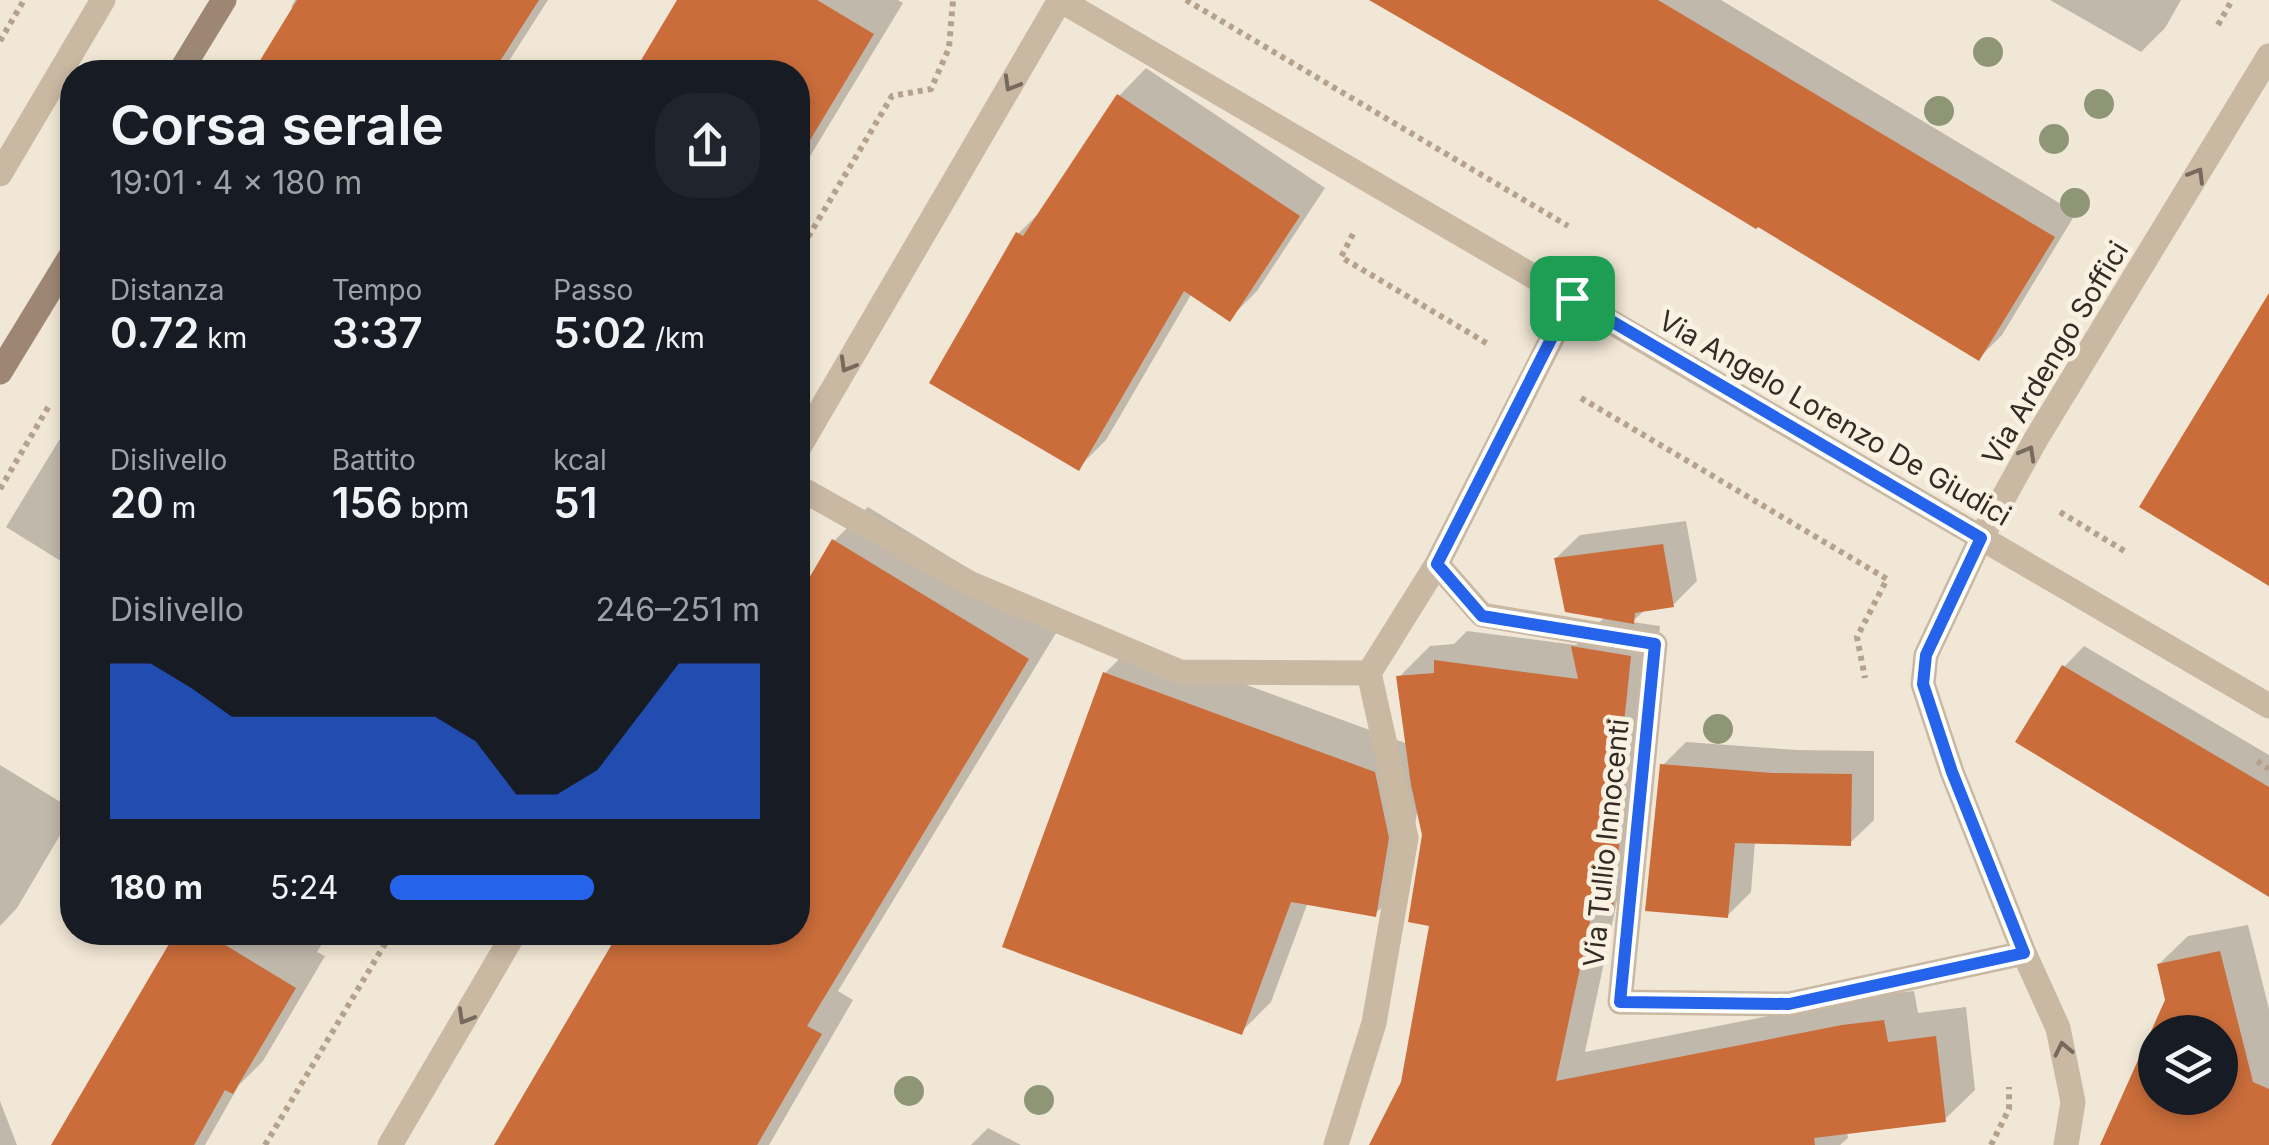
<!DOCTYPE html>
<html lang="it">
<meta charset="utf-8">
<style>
:root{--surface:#171b24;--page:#20242c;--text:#f1f3f6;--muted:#9ea1a6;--accent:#2563eb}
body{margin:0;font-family:Inter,sans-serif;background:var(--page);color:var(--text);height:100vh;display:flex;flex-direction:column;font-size:38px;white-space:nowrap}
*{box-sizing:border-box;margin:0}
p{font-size:32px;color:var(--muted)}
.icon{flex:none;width:55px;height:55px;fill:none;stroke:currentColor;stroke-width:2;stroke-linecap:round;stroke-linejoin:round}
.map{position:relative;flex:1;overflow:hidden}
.sheet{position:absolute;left:60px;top:60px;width:750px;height:885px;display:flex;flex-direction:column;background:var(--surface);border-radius:40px;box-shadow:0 5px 15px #0003}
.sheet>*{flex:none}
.tools{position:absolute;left:2138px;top:1015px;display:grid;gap:20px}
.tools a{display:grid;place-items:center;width:100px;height:100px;border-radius:50%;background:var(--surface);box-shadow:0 5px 15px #0003;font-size:50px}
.pin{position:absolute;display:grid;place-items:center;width:85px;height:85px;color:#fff;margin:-42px;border-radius:20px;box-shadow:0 5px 15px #0006}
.round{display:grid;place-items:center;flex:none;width:105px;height:105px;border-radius:40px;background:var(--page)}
.head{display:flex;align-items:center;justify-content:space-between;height:170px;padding:0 50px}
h1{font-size:55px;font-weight:600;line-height:75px}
.stats{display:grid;grid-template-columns:repeat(3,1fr);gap:15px;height:170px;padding:10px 50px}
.stats div{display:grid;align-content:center}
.stats b{font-size:42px;font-weight:600}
.stats small{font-size:28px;font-weight:400}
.stats p{font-size:28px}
.chart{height:280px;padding:20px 50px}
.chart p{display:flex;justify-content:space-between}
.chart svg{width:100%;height:180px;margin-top:10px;fill:var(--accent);opacity:.7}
ul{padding:0 50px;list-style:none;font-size:32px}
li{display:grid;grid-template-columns:160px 120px 1fr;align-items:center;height:75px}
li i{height:25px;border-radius:12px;background:var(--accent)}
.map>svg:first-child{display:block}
.shadow{fill:#0003;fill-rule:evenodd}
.building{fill:#ca6d3b;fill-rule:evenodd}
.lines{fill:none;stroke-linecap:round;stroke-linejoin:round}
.path{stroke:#b5a28c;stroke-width:6;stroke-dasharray:5 5;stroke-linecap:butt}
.service{stroke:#c9b8a2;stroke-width:25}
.minor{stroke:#c9b8a2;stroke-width:25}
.secondary{stroke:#9d8774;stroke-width:25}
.tree{fill:#8f9676}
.oneway{stroke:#776a5d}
.route-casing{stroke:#fff;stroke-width:20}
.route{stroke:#2563eb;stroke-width:12}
.labels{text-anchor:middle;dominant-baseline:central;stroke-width:10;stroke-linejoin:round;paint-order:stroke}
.street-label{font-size:28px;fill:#342b25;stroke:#f9f1e2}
</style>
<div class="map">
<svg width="2269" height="1145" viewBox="0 0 2269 1145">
<rect width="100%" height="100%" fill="#f1e7d6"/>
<!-- shadow -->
<path class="shadow" d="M 295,0 L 548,0 L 502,72 L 256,72 L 295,9 L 291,7 Z
M 680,0 L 898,0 L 903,3 L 798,176 L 798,72 L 637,72 Z
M 1387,0 L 1721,0 L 2076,213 L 2002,335 L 1979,358 Z
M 2050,0 L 2181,0 L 2165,28 L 2141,52 Z
M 1146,68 L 1325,188 L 1257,291 L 1230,318 L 1192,293 L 1106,440 L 1079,467 L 1018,234 L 1046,206 L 1119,96 Z
M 72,419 L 72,568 L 6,527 Z
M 868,507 L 1061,625 L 838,991 L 853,1000 L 769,1145 L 496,1145 L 798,932 L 798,601 L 834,541 Z
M 1686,521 L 1697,581 L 1673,605 L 1646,609 L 1632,622 L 1660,626 L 1649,732 L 1642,876 L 1617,901 L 1585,1052 L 1876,995 L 1914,991 L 1918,1013 L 1966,1007 L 1975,1090 L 1944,1120 L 1847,1131 L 1848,1138 L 1840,1145 L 1372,1145 L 1403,1083 L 1432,924 L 1424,835 L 1418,807 L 1405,884 L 1375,914 L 1308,902 L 1271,1002 L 1241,1032 L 1105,673 L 1135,644 L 1408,744 L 1399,677 L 1430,646 L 1454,644 L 1467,631 L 1576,645 L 1605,617 L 1556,558 L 1580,535 Z
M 2084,646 L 2269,755 L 2269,894 L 2064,667 Z
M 1686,742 L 1797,750 L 1874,751 L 1874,820 L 1850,843 L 1755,841 L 1751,892 L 1727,916 L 1662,766 Z
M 0,765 L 72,809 L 72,815 L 17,908 L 0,926 Z
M 2248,925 L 2269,1009 L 2269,1145 L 2103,1145 L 2168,1000 L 2159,964 L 2188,936 ZM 2155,1032 L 2220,1032 L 2220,1098 L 2155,1098 Z
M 179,932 L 329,932 L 317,952 L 325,956 L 263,1061 L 239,1085 L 205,1145 L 54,1145 Z
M 0,1101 L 17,1145 L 0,1145 Z
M 988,1128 L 1021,1145 L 971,1145 Z"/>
<!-- building -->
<path class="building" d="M 297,0 L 539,0 L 493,72 L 253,72 Z
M 677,0 L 817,0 L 874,34 L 798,160 L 798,72 L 634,72 Z
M 1369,0 L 1658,0 L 2055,237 L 1979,361 L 1758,227 L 1756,229 L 1578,121 Z
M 1117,94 L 1300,216 L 1230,322 L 1184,291 L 1079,471 L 929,383 L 1016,232 L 1023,236 Z
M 2269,293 L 2269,586 L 2139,507 Z
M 832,539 L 1029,659 L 807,1026 L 822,1034 L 757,1145 L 494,1145 L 619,932 L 798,932 L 798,597 Z
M 1663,544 L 1674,607 L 1635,613 L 1634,624 L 1565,612 L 1554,558 Z
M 1571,646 L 1631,656 L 1620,762 L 1627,762 L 1613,909 L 1593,907 L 1556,1081 L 1842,1025 L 1884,1020 L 1888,1042 L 1936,1036 L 1946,1122 L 1814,1138 L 1815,1145 L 1369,1145 L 1401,1082 L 1429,926 L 1408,922 L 1422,835 L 1411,785 L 1396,676 L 1434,673 L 1434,660 L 1578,679 Z
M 2062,665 L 2269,787 L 2269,897 L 2015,742 Z
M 1103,672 L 1375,772 L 1389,838 L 1376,917 L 1291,902 L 1242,1035 L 1002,947 Z
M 1660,764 L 1772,773 L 1852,774 L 1851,846 L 1735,843 L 1728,918 L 1645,911 Z
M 176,932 L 204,932 L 296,988 L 233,1094 L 225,1090 L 194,1145 L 51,1145 Z
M 2220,951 L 2253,1082 L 2269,1089 L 2269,1145 L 2100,1145 L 2165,1000 L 2157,964 ZM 2155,1032 L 2220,1032 L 2220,1098 L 2155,1098 Z"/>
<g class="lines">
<!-- path -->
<path class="path" d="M 1186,0 L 1568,226
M 2218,25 L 2232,0
M 0,41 L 24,0
M 1353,234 L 1341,257 L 1488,344
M 798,254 L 892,96 L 931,89 L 949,48 L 953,0
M 1581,398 L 1887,579 L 1857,637 L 1865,678
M 0,489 L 50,404
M 2060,512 L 2126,552
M 2257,761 L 2269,769
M 265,1145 L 392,932
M 1991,1145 L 2009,1109 L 2009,1087"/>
<!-- service -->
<path class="service" d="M 0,174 L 103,0"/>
<!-- minor -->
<path class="minor" d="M 1060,0 L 2269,706
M 798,449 L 1060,0
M 798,487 L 969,583 L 1180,672 L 1369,673 L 1406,838 L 1374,1023 L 1336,1145
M 1437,564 L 1482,615 L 1655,644 L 1620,1002 L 1789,1004 L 2024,953
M 1369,673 L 1437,564 L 1572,299
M 390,1145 L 515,932
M 2066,1145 L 2073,1102 L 2058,1028 L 2024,953 L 1952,772 L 1923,684 L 1926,655 L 1981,538 L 2036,439 L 2269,56"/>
<!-- secondary -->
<path class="secondary" d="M 180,72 L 224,0
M 0,372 L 72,254"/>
</g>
<!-- trees -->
<g class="tree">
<circle cx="1988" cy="52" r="15"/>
<circle cx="2099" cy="104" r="15"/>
<circle cx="1939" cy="111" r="15"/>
<circle cx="2054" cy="139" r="15"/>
<circle cx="2075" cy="203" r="15"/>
<circle cx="1718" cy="729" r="15"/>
<circle cx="909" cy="1091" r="15"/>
<circle cx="1039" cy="1100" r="15"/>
</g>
<!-- one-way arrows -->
<defs><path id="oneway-chevron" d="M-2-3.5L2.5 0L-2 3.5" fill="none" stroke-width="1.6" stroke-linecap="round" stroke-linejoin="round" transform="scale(2.5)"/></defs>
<g class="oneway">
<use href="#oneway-chevron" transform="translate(1011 84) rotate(120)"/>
<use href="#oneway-chevron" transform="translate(2197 175) rotate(-59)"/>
<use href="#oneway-chevron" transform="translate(847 365) rotate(120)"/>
<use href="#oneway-chevron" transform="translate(2028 453) rotate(-61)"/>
<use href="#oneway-chevron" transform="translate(465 1017) rotate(120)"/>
<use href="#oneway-chevron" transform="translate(2063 1049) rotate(-102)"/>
</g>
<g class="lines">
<defs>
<path id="route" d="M 1572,298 L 1981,538 L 1926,655 L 1923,684 L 1952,772 L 2024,953 L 1789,1004 L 1620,1002 L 1655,644 L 1482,616 L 1437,564 Z"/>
</defs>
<!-- route casing -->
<use href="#route" class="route-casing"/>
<!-- route -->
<use href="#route" class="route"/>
</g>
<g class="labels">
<!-- street labels -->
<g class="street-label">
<text transform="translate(2055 353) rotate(-59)">Via Ardengo Soffici</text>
<text transform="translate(1835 418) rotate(30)">Via Angelo Lorenzo De Giudici</text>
<text transform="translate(1606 843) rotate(-84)">Via Tullio Innocenti</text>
</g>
</g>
</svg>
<div class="tools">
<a><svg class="icon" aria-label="layers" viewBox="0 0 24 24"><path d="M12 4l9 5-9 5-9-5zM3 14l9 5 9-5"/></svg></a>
</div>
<div class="pin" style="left:1572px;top:298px;background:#1e9e55"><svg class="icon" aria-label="arrive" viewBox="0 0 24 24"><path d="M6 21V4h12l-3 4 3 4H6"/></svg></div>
<section class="sheet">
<div class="head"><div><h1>Corsa serale</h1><p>19:01 · 4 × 180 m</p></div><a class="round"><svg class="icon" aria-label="share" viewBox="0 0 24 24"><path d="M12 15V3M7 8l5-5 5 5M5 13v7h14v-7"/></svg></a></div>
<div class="stats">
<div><p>Distanza</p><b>0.72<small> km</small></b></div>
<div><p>Tempo</p><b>3:37</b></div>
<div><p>Passo</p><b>5:02<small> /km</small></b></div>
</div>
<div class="stats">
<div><p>Dislivello</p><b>20<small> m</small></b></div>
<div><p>Battito</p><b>156<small> bpm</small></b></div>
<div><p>kcal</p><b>51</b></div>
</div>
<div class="chart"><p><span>Dislivello</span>246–251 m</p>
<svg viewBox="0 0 160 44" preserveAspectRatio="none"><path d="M0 44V6L10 6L20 12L30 19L40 19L50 19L60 19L70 19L80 19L90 25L100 38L110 38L120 32L130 19L140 6L150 6L160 6V44z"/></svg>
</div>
<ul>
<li><b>180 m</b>5:24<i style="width:55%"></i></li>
</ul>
</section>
</div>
